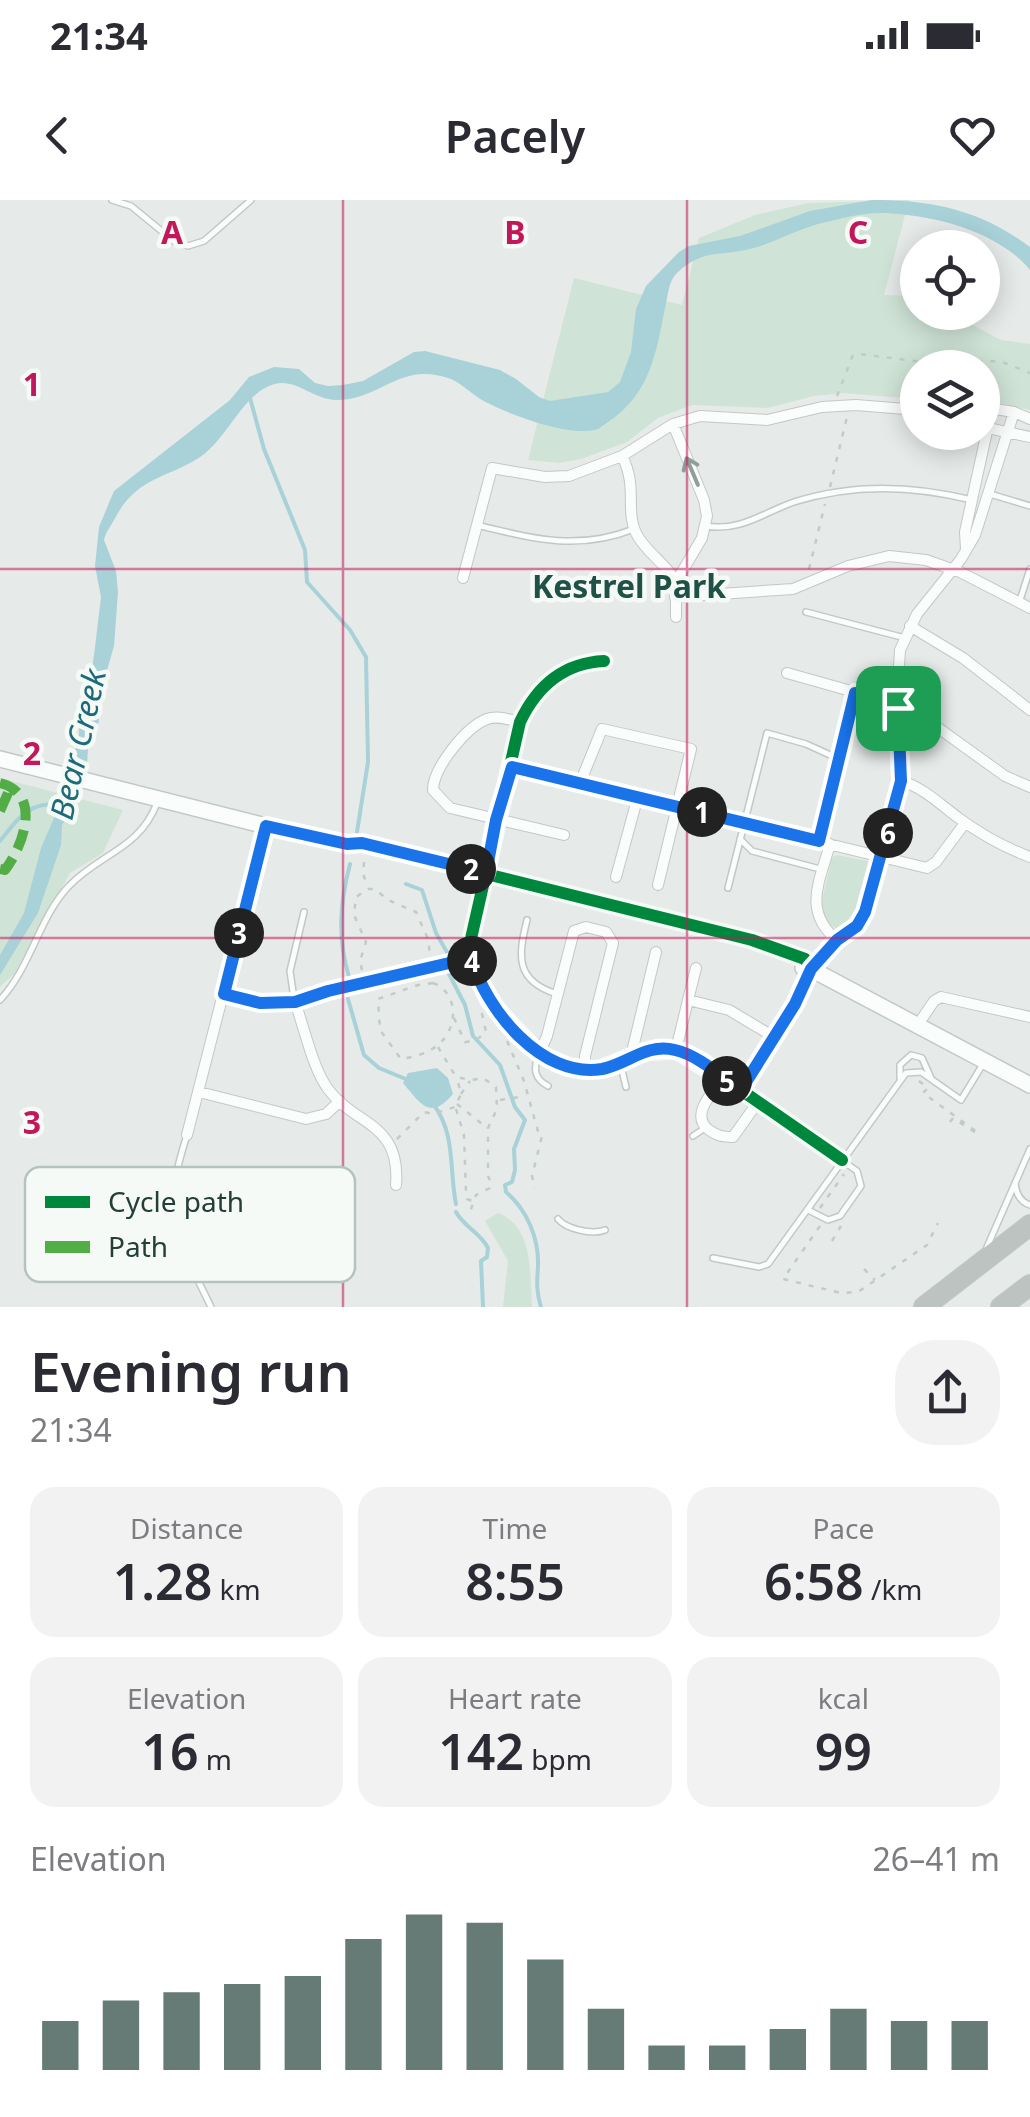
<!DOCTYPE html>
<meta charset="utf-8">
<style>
:root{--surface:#fff;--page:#f2f2f3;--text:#2b2b33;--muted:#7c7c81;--accent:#677b76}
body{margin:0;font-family:"Noto Sans",sans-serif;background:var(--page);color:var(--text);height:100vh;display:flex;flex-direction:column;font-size:38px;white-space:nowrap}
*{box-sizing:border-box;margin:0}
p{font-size:32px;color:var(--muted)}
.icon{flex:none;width:55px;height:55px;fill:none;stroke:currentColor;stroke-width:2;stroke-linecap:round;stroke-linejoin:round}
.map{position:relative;height:1107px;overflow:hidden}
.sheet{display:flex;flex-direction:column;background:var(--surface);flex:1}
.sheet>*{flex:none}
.buttons{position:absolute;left:900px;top:30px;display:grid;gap:20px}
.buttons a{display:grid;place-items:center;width:100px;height:100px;border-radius:50%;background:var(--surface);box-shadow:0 5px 25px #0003;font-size:50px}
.pin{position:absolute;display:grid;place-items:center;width:85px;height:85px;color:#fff;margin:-42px;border-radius:20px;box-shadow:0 5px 15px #0006}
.km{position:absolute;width:50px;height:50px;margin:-25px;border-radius:50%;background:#222;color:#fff;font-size:28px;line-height:50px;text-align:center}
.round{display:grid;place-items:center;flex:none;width:105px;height:105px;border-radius:40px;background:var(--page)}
.summary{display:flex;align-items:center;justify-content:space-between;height:170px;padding:0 30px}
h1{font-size:55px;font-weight:600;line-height:75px}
.figures{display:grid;grid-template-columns:repeat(3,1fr);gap:15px;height:170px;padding:10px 30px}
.figures div{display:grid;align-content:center;border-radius:25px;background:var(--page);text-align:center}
.figures b{font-size:50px;font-weight:600}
.figures small{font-size:28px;font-weight:400}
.figures p{font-size:28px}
.chart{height:280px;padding:20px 30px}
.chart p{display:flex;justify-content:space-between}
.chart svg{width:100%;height:180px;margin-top:10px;stroke:var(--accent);stroke-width:6}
.status{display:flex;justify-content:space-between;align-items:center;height:70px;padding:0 50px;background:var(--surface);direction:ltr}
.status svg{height:28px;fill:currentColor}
header{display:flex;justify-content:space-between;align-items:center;height:130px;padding:0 30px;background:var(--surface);font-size:45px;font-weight:600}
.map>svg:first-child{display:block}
.green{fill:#cfe4d6}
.water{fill:#a8d1d8}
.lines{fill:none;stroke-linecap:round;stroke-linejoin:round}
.stream{stroke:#a8d1d8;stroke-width:4}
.lane-casing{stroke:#c3c8c6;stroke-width:8}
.street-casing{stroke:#c3c8c6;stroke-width:12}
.secondary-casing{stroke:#c1c9c6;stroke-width:18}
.highway-casing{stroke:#c2cac8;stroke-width:22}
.path{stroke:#c2cbc8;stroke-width:2.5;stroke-dasharray:5 8;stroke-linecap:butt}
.lane{stroke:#fbfcfc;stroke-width:5}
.street{stroke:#fbfcfc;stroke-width:10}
.secondary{stroke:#fbfcfc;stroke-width:15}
.highway{stroke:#bcc3c1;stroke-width:20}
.quiet{stroke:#53ad46;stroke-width:10;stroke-dasharray:20 10;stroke-linecap:butt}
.cycleway-casing{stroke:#f5faf7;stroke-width:19}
.cycleway{stroke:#00873e;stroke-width:12}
.oneway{stroke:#8f9e9a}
.route-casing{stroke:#fff;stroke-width:20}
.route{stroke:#1a73e8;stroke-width:12}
.grid{fill:none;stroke:#c2185b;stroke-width:2.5;stroke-opacity:0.55}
.labels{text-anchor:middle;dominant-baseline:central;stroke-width:9;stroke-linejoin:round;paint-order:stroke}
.neighbourhood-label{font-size:32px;font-weight:bold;fill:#1f5146;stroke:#f5faf7}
.water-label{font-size:32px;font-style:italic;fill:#1d6a7b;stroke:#f5faf7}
.key{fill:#f5faf7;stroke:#b6c2be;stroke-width:2.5}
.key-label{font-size:28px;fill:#233f38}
.grid-label{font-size:32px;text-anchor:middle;font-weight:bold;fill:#c2185b;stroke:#f5faf7;stroke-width:9;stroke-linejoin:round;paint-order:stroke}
</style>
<div class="status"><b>21:34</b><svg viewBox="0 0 49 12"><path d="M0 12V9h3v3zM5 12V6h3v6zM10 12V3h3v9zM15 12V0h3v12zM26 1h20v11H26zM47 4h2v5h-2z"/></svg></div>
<header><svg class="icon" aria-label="back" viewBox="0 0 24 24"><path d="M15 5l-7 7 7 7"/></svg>Pacely<svg class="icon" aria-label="heart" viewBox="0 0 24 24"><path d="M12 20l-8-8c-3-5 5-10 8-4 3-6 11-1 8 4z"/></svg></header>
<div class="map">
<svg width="1030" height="1107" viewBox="0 0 1030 1107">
<rect width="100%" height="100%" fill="#e6ebe9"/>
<!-- green -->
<path class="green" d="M 909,0 L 884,95 L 917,96 L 918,112 L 950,113 L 1001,140 L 1030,144 L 1030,210 L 983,199 L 982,168 L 918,168 L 917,199 L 842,193 L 814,196 L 768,208 L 692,205 L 658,218 L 627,242 L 581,259 L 559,263 L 528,260 L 574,78 L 682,105 L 699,38 L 755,15 L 808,3 Z
M 0,578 L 123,610 L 103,653 L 70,673 L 14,774 L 0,787 Z
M 837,655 L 868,661 L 872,670 C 859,691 862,719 839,731 L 822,717 L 821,704 L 832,658 Z
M 498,1013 C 534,1026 530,1075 532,1107 L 503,1107 L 508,1061 L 485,1021 Z"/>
<!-- water -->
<path class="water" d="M 872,0 C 934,0 980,10 1030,47 L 1030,70 C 998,31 933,15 885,13 C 864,12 838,19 818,24 C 796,30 775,42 754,48 C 721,57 703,48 677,73 C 668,82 668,96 665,108 C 656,154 650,192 611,220 C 609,221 600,228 598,229 C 571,238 507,214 482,200 C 472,194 462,184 451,179 C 400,160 382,200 336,200 C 309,199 292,172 265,188 C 239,202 224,243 197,259 C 161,280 135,279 114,320 C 110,328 106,331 104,340 L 116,371 L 118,392 L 114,446 L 97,505 L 99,521 L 88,548 L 87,568 L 80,597 L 62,625 L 61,645 L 38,713 L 0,775 L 0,755 L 24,713 L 41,648 L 66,590 L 79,534 L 80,504 L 92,470 L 95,447 L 101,397 L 95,366 L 99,327 L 114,291 L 230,200 L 249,177 L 274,167 L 299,169 L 315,183 L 328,186 L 343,185 L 363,181 L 414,152 L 425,151 L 500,170 L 516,179 L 539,197 L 550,201 L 608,192 L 620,182 L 631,152 L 636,109 L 646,86 L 679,52 L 689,46 L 740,36 L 810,11 Z
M 437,868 L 448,878 L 453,894 C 430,921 421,904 403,883 L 408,873 Z"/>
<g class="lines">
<!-- stream -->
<path class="stream" d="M 250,198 L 264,249 L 305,350 L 307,382 L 350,430 L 366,457 L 368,562 L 357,632
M 0,641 C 21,615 28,602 64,604
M 406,684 L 422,690 L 436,733 L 448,754
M 447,770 L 465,805 L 473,836 L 500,865 L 515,907 L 525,920 L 514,949 L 515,970 L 512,982 L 505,985 L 506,992 C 527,1010 539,1038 538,1066 C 537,1082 536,1091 541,1107
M 349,777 C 337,737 340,703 350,664
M 348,799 L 364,855 L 379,868 L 408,880
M 433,904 C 456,933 449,970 456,1004
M 456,1012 C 464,1027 480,1032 488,1048 L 487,1057 L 481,1061 L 483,1107"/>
<defs>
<path id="lane" d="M 112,0 L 131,6 L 175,42 L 188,46 L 204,41 L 251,0
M 990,294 L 1030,306
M 477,325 C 534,339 578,351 634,329
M 705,326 C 741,332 762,313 794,302 C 853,283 912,285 972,300
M 1019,403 L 1030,369
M 806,412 L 905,438
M 740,639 L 752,651 L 820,669
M 819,641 L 855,493
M 728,688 L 767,533 L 806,544 L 839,559
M 527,720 C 518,756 515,781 557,794
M 294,799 L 290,771 L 304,712
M 0,800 C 31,767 39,718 68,687 C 100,653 139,650 157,603
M 538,856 C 533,870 535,879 548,886
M 620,862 L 626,887
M 900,878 L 900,865 L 911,855 L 922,858 L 931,878
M 187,935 C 160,1019 175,1032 211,1107
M 693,936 L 705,928
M 1015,983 C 1016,993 1020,1002 1030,1005
M 808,1010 L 828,1020 L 840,1016 L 861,986 L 857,971 L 844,962
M 558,1019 C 566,1029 592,1035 605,1030
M 987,1047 L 1030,949
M 713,1058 L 759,1067 L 768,1064 L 906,873 L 921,872 L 961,900 L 983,864"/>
<path id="street" d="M 982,207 L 1014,212 L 1030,219
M 673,224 L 704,300 L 707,316 L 702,338 L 676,382 L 676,417
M 983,227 L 1030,237
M 622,256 C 638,287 625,310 636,333 C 645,352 666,363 676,382
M 966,349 L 965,332 L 992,208
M 463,378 L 492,268 L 545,277 L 569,276 L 622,256 L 673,224 L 700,216 L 767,220 L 822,207 L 856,205 L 918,210
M 675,397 L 793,389 L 848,366 L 889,356 L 926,360 L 960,372 L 1030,408
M 910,426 L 963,458 L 1030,510
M 604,461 C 563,463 537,486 520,522 L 470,743 L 476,773 L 489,801 L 539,854 L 570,867 L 598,870 L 641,852 L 676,850 L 741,890 L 842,960
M 787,473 L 858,493 L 930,522 L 1005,576 L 1030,587
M 520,522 C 510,520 498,515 487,519 C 466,527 433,568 433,590 L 450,608 L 564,635
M 512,567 L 927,668 L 936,662 L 965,623
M 901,581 C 923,587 942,606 960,619 C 982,635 1006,648 1030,657
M 580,583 L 602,529 L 691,549 L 658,685
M 830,644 C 820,681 802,711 837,740
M 616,677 L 638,596
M 224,794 L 260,803 L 295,802 L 327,791 L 471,758
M 688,800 L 696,768
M 295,802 C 304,827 313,869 328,889 C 355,926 401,922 396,985
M 917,826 L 934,801 L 941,797 L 1030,817
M 676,850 L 688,800 L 729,810 L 774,837
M 539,854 L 547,836 L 574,731 L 586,727 L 606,732 L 613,743 L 585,856 L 585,869
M 631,856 L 656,752
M 723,878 C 713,892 689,915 709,930 C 717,936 723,937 733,937 L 758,902
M 741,890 L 795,804 L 811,769 L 837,740 L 857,726 L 865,712 L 901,581 L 898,482 L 900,450 L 917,414 L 961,359 L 975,335 L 1014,212
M 199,892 L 306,919 L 326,914 L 340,901
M 187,935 L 266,626"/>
<path id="secondary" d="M 0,559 L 266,626 L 347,645 L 362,643 L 752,740 L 805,759 L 811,769
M 803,768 L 811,769 L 1030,885"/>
<path id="highway" d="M 924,1107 L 1030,1025
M 1001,1107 L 1030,1085"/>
</defs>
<!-- lane casing -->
<use href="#lane" class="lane-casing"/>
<!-- street casing -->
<use href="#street" class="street-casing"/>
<!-- secondary casing -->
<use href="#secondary" class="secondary-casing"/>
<!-- highway casing -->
<use href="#highway" class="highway-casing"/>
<!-- path -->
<path class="path" d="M 837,196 L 853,155 L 859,154 L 931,163 L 1000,161 L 1030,173
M 830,287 L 847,217
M 809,369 L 825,304
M 364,662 L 363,674 L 368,687
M 362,770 L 360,761 L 366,742 L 354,715 L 356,697 L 368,689 L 375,689 L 388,700 L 416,712 L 428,739 L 430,755
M 433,783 C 458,792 459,827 439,844 C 429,853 414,857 401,859 L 380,830 L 378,799 L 418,785 Z
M 454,818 L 465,842 L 475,841 L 486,832 L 481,809
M 502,829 L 524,881 L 539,935 L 542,936 L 532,976 L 535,988
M 438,847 L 456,877 L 471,880 L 483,878 L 496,887 L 497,909 L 488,928 L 488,976 L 491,983 L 490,988 L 476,995 L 470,1012
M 919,881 L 928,888 L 923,893 L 977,932
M 461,894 L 470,881
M 500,900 L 526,896
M 457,904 L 486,927
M 456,909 L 464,935 L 466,992 L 467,999 L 472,1001
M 950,922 L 953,918 L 976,933
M 397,939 L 424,912 L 433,914 L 455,907 L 461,894 L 457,878
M 820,1008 L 844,974
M 820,1026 L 783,1079 L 841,1093 L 858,1092 L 927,1045 L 938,1023
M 832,1041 L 841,1026
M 864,1069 L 875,1080"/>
<!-- lane -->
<use href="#lane" class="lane"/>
<!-- street -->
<use href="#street" class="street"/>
<!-- secondary -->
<use href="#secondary" class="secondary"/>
<!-- highway -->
<use href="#highway" class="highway"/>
<!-- quiet -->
<path class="quiet" d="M 0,583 C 42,593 24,645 5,670 L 0,669
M 0,611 L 8,593 L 8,585"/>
<defs>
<path id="cycleway" d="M 604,461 C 563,463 537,486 520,522 L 470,743 L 476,773 L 489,801 L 539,854 L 570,867 L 598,870 L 641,852 L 676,850 L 741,890 L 842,960
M 347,645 L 362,643 L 752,740 L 805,759 L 811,769"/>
</defs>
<!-- cycleway casing -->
<use href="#cycleway" class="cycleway-casing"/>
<!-- cycleway -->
<use href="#cycleway" class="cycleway"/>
</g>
<!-- one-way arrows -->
<defs><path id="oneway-shaft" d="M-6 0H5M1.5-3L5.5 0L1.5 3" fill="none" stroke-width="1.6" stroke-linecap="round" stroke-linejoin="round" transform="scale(2.5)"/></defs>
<use class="oneway" href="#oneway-shaft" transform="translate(692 271) rotate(-113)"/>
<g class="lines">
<defs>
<path id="route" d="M 855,493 L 877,504 L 898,508 L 901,581 L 865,712 L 857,726 L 837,740 L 811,769 L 795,804 L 741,890 C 722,877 698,855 675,850 C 646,843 628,864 602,869 C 541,879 486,809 471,758 L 328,791 L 295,802 L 260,803 L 224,794 L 266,626 L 347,644 L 362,643 L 486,673 L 496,620 L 512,567 L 819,641 Z"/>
</defs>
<!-- route casing -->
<use href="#route" class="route-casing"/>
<!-- route -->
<use href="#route" class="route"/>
</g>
<!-- grid -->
<path class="grid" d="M 343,0 L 343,1107M 687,0 L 687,1107M 0,369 L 1030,369M 0,738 L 1030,738"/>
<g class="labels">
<!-- neighbourhood labels -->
<g class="neighbourhood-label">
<text x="629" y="385">Kestrel Park</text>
</g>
<!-- water labels -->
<g class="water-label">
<text transform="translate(77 544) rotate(-77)">Bear Creek</text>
</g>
</g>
<!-- legend -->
<rect x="25" y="967" width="330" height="115" rx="15" class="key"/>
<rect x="45" y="996" width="45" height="12" fill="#00873e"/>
<rect x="45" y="1041" width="45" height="12" fill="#53ad46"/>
<g class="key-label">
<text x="108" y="1012">Cycle path</text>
<text x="108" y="1057">Path</text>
</g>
<g class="grid-label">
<text x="172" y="44">A</text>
<text x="515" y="44">B</text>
<text x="858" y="44">C</text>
<text x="32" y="196">1</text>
<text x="32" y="565">2</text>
<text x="32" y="934">3</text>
</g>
</svg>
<div class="buttons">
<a><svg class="icon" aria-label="locate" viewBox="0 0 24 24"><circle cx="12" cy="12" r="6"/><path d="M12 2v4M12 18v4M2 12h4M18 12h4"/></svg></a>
<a><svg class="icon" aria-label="layers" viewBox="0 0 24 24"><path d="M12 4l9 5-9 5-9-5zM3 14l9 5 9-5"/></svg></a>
</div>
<div class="pin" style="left:898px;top:508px;background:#1e9e55"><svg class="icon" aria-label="arrive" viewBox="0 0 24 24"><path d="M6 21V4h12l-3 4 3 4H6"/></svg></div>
<b class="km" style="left:702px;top:612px">1</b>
<b class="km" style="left:471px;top:669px">2</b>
<b class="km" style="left:239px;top:733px">3</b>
<b class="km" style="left:472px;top:761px">4</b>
<b class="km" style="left:727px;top:881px">5</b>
<b class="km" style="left:888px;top:633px">6</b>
</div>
<section class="sheet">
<div class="summary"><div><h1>Evening run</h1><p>21:34</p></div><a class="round"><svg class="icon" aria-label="share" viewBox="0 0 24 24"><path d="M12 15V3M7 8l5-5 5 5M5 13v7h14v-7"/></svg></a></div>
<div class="figures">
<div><p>Distance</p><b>1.28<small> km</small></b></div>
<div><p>Time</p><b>8:55</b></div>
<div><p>Pace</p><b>6:58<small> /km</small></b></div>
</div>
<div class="figures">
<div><p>Elevation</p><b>16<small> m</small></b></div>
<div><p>Heart rate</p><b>142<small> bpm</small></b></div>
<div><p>kcal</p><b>99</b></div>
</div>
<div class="chart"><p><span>Elevation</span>26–41 m</p>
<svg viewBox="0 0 160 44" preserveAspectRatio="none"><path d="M5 44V32M15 44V27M25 44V25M35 44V23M45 44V21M55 44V12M65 44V6M75 44V8M85 44V17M95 44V29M105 44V38M115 44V38M125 44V34M135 44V29M145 44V32M155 44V32"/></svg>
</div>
</section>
